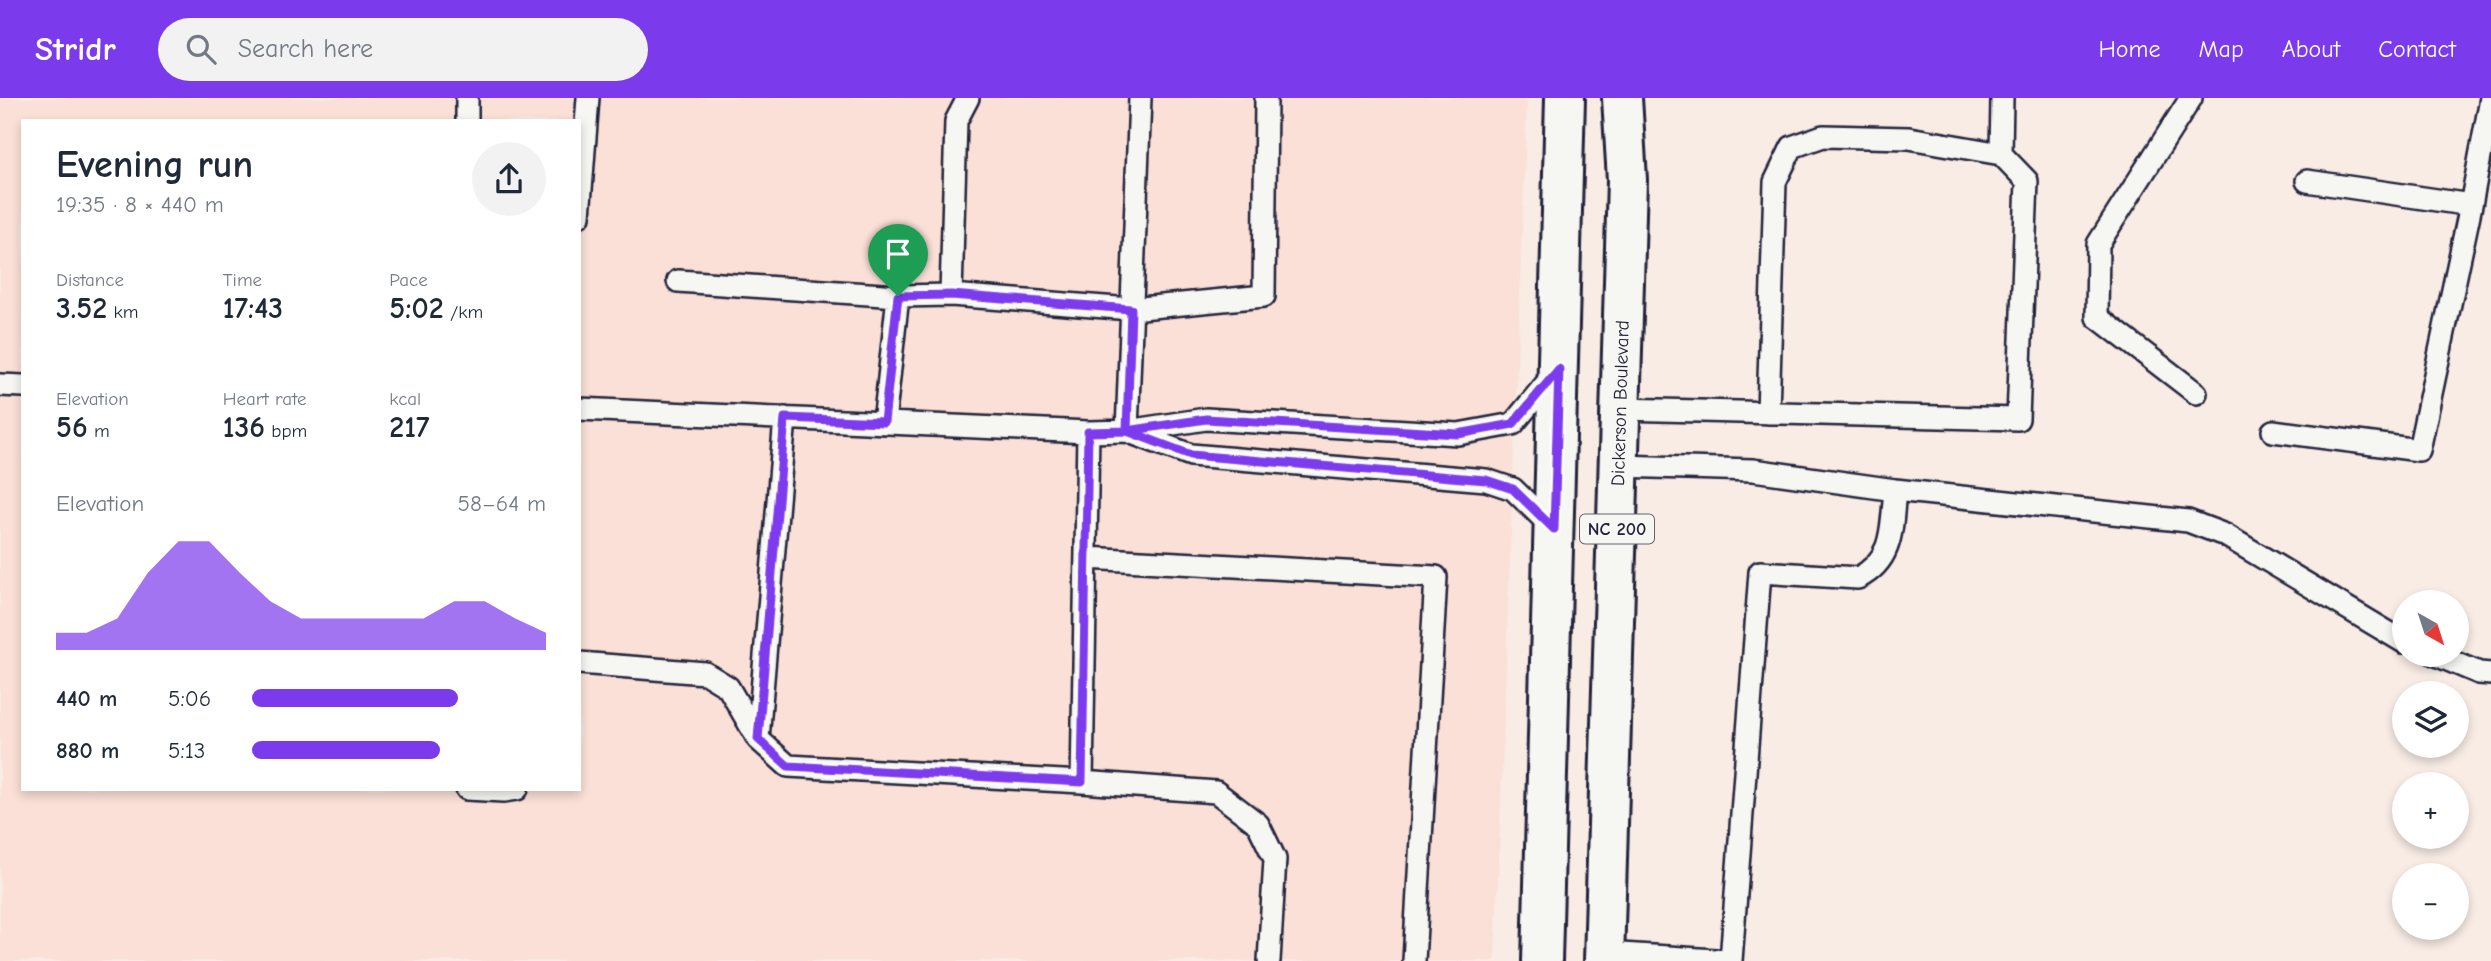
<!DOCTYPE html>
<meta charset="utf-8">
<style>
:root{--surface:#fff;--page:#f2f2f3;--text:#1f2937;--muted:#747a83;--accent:#7c3aed}
body{margin:0;font-family:"Comic Neue",sans-serif;background:var(--page);color:var(--text);height:100vh;display:flex;flex-direction:column;font-size:26px;white-space:nowrap}
*{box-sizing:border-box;margin:0}
p{font-size:23px;color:var(--muted)}
.icon{flex:none;width:38px;height:38px;fill:none;stroke:currentColor;stroke-width:2;stroke-linecap:round;stroke-linejoin:round}
.map{position:relative;flex:1;overflow:hidden}
.sheet{position:absolute;left:21px;top:21px;width:560px;height:672px;display:flex;flex-direction:column;background:var(--surface);border-radius:0px;box-shadow:0 4px 10px #0003}
.sheet>*{flex:none}
.needle{width:46px;rotate:141deg}
.tools{position:absolute;left:2392px;top:492px;display:grid;gap:14px}
.tools a{display:grid;place-items:center;width:77px;height:77px;border-radius:50%;background:var(--surface);box-shadow:0 4px 10px #0003;font-size:35px}
.pin{position:absolute;display:grid;place-items:center;width:60px;height:60px;color:#fff;margin:-72px -30px;border-radius:50% 50% 50% 0;rotate:-45deg;box-shadow:0 0 7px #0007}
.pin .icon{rotate:45deg}
.round{display:grid;place-items:center;flex:none;width:74px;height:74px;border-radius:37px;background:var(--page)}
.headline{display:flex;align-items:center;justify-content:space-between;height:119px;padding:0 35px}
h1{font-size:38px;font-weight:800;line-height:52px}
.metrics{display:grid;grid-template-columns:repeat(3,1fr);gap:10px;height:119px;padding:7px 35px}
.metrics div{display:grid;align-content:center}
.metrics b{font-size:30px;font-weight:800}
.metrics small{font-size:19px;font-weight:400}
.metrics p{font-size:19px}
.chart{height:196px;padding:14px 35px}
.chart p{display:flex;justify-content:space-between}
.chart svg{width:100%;height:126px;margin-top:7px;fill:var(--accent);opacity:.7}
ul{padding:0 35px;list-style:none;font-size:23px}
li{display:grid;grid-template-columns:112px 84px 1fr;align-items:center;height:52px}
li i{height:18px;border-radius:9px;background:var(--accent)}
header{display:flex;align-items:center;gap:42px;box-sizing:border-box;height:98px;padding:0 35px;background:var(--accent);color:#fff}
header strong{font-size:33px}
nav{display:flex;gap:38px;margin-inline-start:auto;font-size:24px}
.search{width:490px;height:63px;background:var(--page);display:flex;align-items:center;gap:18px;box-sizing:border-box;padding:0 24px;border-radius:38px;color:var(--muted);font-size:26px}
.map>svg:first-child{display:block}
.built{fill:#fae0d6;fill-rule:evenodd}
.lines{fill:none;stroke-linecap:round;stroke-linejoin:round}
.service-casing{stroke:#22223b;stroke-width:26}
.primary-casing{stroke:#22223b;stroke-width:44}
.service{stroke:#f6f6f2;stroke-width:21}
.primary{stroke:#f6f6f2;stroke-width:38}
.route-casing{stroke:#fff;stroke-width:14}
.route{stroke:#7c3aed;stroke-width:9}
.labels{text-anchor:middle;dominant-baseline:central;stroke-width:7;stroke-linejoin:round;paint-order:stroke}
.shield{fill:#f6f6f2;stroke:#626272;stroke-width:2}
.shield-label{font-size:18px;font-weight:bold;fill:#22223b}
.street-label{font-size:19px;fill:#22223b;stroke:#f6f6f2}
</style>
<header>
<strong>Stridr</strong>
<div class="search"><svg class="icon" aria-label="search" viewBox="0 0 24 24"><circle cx="10" cy="10" r="6"/><path d="M15 15l6 6"/></svg>Search here</div>
<nav><a>Home</a><a>Map</a><a>About</a><a>Contact</a></nav>
</header>
<div class="map">
<svg width="2491" height="863" viewBox="0 0 2491 863">
<rect width="100%" height="100%" fill="#f8ece5"/>
<filter id="ink" filterUnits="userSpaceOnUse"><feTurbulence type="fractalNoise" baseFrequency=".0143" numOctaves="2"/><feDisplacementMap in="SourceGraphic" scale="14" xChannelSelector="R" yChannelSelector="G"/><feConvolveMatrix kernelMatrix="1 2 1 2 8 2 1 2 1" color-interpolation-filters="sRGB"/></filter>
<g filter="url(#ink)">
<!-- built -->
<path class="built" d="M 0,0 L 1527,0 L 1495,863 L 0,863 ZM 23,23 L 579,23 L 579,691 L 23,691 Z"/>
<g class="lines">
<defs>
<path id="service" d="M 2191,0 L 2098,146 L 2097,219 L 2196,295
M 467,23 L 467,0
M 2001,56 L 2002,0
M 2307,83 L 2471,107
M 579,118 L 588,0
M 678,183 L 898,198
M 951,197 L 1131,211 L 1264,198 L 1266,0
M 0,287 L 23,288
M 579,311 L 1088,334 L 1127,333 L 1206,321 L 1458,336 L 1513,326 L 1555,275
M 1620,311 L 2018,321 L 2027,83 L 2001,56 L 1909,40 L 1823,38 L 1792,49 L 1775,84 L 1768,315
M 884,325 L 898,198 L 951,197 L 956,23 L 968,0
M 1127,333 L 1140,0
M 2273,333 L 2419,352 L 2471,107 L 2491,0
M 1088,334 L 1082,684 L 1216,694 L 1258,726 L 1275,761 L 1269,863
M 1129,334 L 1191,357 L 1486,382 L 1513,391 L 1554,431
M 1619,368 L 1753,372 L 1895,392 L 2188,423 L 2225,437 L 2404,544
M 1086,460 L 1436,479 L 1414,863
M 2434,556 L 2479,575 L 2491,576
M 579,565 L 705,575 L 728,589 L 758,641 L 788,668 L 1082,684
M 758,641 L 785,320
M 467,691 L 504,693 L 517,691
M 1605,855 L 1731,863 L 1760,474 L 1858,480 C 1895,461 1891,428 1895,392"/>
<g id="primary">
<path d="M 1542,863 L 1565,0"/>
<path id="s1" d="M 1604,863 L 1627,82 L 1622,0"/>
</g>
</defs>
<!-- service casing -->
<use href="#service" class="service-casing"/>
<!-- primary casing -->
<use href="#primary" class="primary-casing"/>
<!-- service -->
<use href="#service" class="service"/>
<!-- primary -->
<use href="#primary" class="primary"/>
</g>
</g>
<g class="lines" filter="url(#ink)">
<defs>
<path id="route" d="M 898,198 L 884,324 L 785,320 L 758,641 L 788,668 L 1082,684 L 1088,334 L 1127,333 L 1191,357 L 1486,382 L 1513,391 L 1554,431 L 1559,271 L 1513,326 L 1458,336 L 1206,321 L 1127,333 L 1131,211 L 951,197 L 898,198"/>
</defs>
<!-- route casing -->
<use href="#route" class="route-casing"/>
<!-- route -->
<use href="#route" class="route"/>
</g>
<g class="labels">
<!-- shield labels -->
<rect class="shield" x="1580" y="416.5" width="74" height="29" rx="5"/>
<g class="shield-label">
<text x="1617" y="431">NC 200</text>
</g>
<!-- street labels -->
<g class="street-label">
<text stroke="none"><textPath href="#s1" startOffset="558">Dickerson Boulevard</textPath></text>
</g>
</g>
</svg>
<div class="tools">
<a><svg class="needle" viewBox="-14 -14 28 28"><path d="M0-13l5 13h-10z" fill="#e53935"/><path d="M0 13l5-13h-10z" fill="#747a83"/></svg></a>
<a><svg class="icon" aria-label="layers" viewBox="0 0 24 24"><path d="M12 4l9 5-9 5-9-5zM3 14l9 5 9-5"/></svg></a>
<a>+</a>
<a>−</a>
</div>
<div class="pin" style="left:898px;top:198px;background:#1e9e55"><svg class="icon" aria-label="arrive" viewBox="0 0 24 24"><path d="M6 21V4h12l-3 4 3 4H6"/></svg></div>
<section class="sheet">
<div class="headline"><div><h1>Evening run</h1><p>19:35 · 8 × 440 m</p></div><a class="round"><svg class="icon" aria-label="share" viewBox="0 0 24 24"><path d="M12 15V3M7 8l5-5 5 5M5 13v7h14v-7"/></svg></a></div>
<div class="metrics">
<div><p>Distance</p><b>3.52<small> km</small></b></div>
<div><p>Time</p><b>17:43</b></div>
<div><p>Pace</p><b>5:02<small> /km</small></b></div>
</div>
<div class="metrics">
<div><p>Elevation</p><b>56<small> m</small></b></div>
<div><p>Heart rate</p><b>136<small> bpm</small></b></div>
<div><p>kcal</p><b>217</b></div>
</div>
<div class="chart"><p><span>Elevation</span>58–64 m</p>
<svg viewBox="0 0 160 44" preserveAspectRatio="none"><path d="M0 44V38L10 38L20 33L30 17L40 6L50 6L60 17L70 27L80 33L90 33L100 33L110 33L120 33L130 27L140 27L150 33L160 38V44z"/></svg>
</div>
<ul>
<li><b>440 m</b>5:06<i style="width:70%"></i></li>
<li><b>880 m</b>5:13<i style="width:64%"></i></li>
</ul>
</section>
</div>
